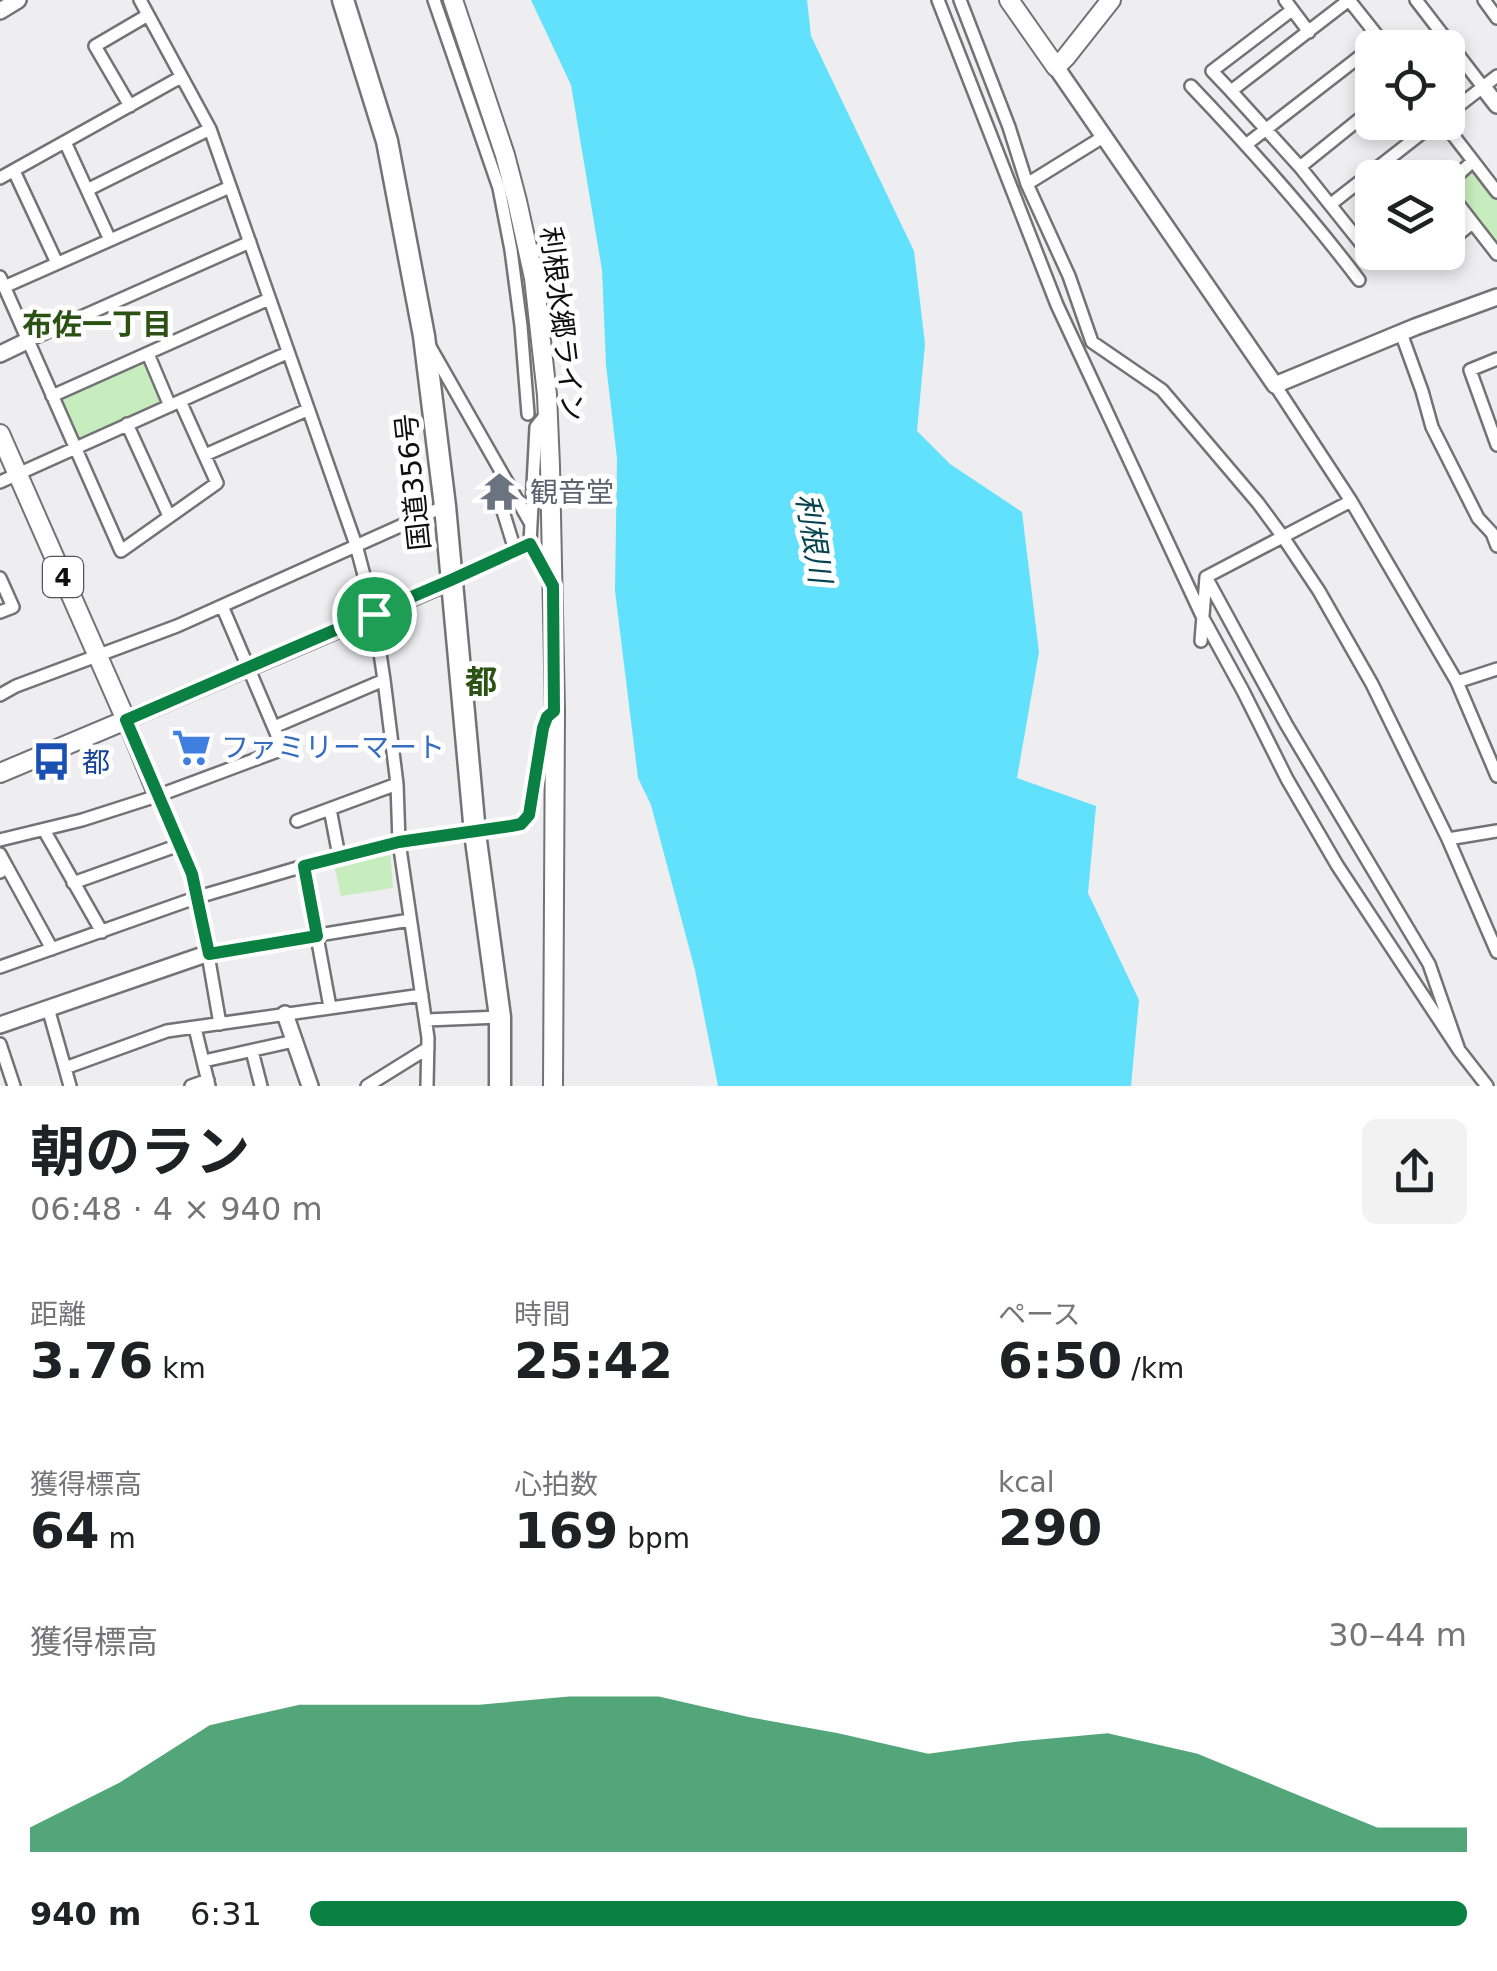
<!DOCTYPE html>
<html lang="ja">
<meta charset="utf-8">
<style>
:root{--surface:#fff;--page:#f2f2f2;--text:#202124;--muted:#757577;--accent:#0b8043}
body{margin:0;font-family:"DejaVu Sans","Noto Sans JP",sans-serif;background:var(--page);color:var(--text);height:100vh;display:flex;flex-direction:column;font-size:38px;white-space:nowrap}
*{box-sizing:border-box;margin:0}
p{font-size:32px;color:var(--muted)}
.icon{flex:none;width:55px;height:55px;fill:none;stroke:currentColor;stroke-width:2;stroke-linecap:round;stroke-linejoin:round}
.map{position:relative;height:1086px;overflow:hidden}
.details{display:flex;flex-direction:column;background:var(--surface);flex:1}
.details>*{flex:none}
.buttons{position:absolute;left:1355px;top:30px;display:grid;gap:20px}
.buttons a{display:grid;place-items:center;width:110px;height:110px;border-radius:15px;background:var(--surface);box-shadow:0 5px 15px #0003;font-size:50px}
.pin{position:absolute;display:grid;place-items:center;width:85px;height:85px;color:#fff;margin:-42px;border:5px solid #fff;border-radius:50%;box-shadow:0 2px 10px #0007}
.round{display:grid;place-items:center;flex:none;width:105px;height:105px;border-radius:15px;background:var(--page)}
.overview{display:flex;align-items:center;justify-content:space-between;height:170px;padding:0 30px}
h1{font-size:55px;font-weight:700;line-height:75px}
.metrics{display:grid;grid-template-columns:repeat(3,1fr);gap:15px;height:170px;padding:10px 30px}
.metrics div{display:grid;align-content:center}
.metrics b{font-size:50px;font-weight:700}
.metrics small{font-size:28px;font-weight:400}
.metrics p{font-size:28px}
.chart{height:280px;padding:20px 30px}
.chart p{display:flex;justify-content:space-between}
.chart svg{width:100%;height:180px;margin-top:10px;fill:var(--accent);opacity:.7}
ul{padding:0 30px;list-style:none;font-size:32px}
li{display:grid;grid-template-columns:160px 120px 1fr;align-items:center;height:75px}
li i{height:25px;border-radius:12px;background:var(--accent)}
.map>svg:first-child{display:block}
.green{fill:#c7ecbd}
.water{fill:#61e1fb}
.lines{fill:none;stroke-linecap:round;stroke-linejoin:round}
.street-casing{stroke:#737376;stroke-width:16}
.secondary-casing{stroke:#737376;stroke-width:20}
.primary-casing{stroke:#737376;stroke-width:22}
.highway-casing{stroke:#737376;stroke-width:25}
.street{stroke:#fff;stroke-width:11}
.secondary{stroke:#fff;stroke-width:15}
.primary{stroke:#fff;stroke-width:18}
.highway{stroke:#fff;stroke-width:20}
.route-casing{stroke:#fff;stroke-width:20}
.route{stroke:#0b8043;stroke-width:12}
.labels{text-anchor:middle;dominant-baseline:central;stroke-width:10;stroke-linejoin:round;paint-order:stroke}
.shield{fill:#fff;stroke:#565657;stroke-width:2.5}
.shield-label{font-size:25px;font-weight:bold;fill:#0e0e0f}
.street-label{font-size:28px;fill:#0e0e0f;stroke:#fff}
.worship-label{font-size:28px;fill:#5b616d;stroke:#fff;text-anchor:start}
.shop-label{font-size:28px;fill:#366cbe;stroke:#fff;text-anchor:start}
.transit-label{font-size:28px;fill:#164399;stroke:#fff;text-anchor:start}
.neighbourhood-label{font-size:30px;font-weight:bold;fill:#2b5214;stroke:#fff}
.water-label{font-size:30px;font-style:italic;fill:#08444f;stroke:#fff}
.quarter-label{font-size:32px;font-weight:bold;fill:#2b5214;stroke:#fff}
</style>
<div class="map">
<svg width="1497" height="1086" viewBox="0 0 1497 1086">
<rect width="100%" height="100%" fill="#eeeef1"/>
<!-- green -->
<path class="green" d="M 1473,165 L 1497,196 L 1497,252 L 1448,187 Z
M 147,360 L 166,403 L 82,440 L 77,438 L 60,399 Z
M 390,848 L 393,888 L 341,896 L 333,861 Z"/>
<!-- water -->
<path class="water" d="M 531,0 L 807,0 L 811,36 L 914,251 L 925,344 L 917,431 L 950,464 L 1022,512 L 1039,652 L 1017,778 L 1096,806 L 1088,893 L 1139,1000 L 1131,1086 L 718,1086 L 695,970 L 651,805 L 638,778 L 615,591 L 617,458 L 606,365 L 602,270 L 571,85 Z"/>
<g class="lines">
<defs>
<path id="street" d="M 140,0 L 210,129 L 356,545 L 374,613 L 384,680 L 397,784 L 399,842 L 428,1038 L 427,1086
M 434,0 L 499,188 L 511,250 L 521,326 L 528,414
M 938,0 L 1057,305 L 1203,618 L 1243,691 L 1287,779 L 1337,865 L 1459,1050
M 960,0 L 1009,127 L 1027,184 L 1069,276 L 1092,342 L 1162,390 L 1258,503 L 1283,537 L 1319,591 L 1372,684 L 1448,839 L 1497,952
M 1285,0 L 1309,32
M 1349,0 L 1231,91 L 1300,167 L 1364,247 L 1372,240
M 1349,0 L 1387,48
M 1416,0 L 1483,87
M 1484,0 L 1497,18
M 1191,86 C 1251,149 1307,211 1359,280
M 1231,91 L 1212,71 L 1292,10
M 130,106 L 95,46 L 148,15
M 1448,114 L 1497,76
M 1443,122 L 1497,192
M 65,142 L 110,240
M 1247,144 L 1381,40
M 1300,167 L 1372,109
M 14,171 L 57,263
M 0,178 L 181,77
M 1027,184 L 1103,137
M 1448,184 L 1473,161
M 87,190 L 210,129
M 1448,191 L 1497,254
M 1331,204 L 1436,122
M 1448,243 L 1472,223
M 0,277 L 121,551 L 217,483 L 180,401
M 4,287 L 230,187
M 1401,333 L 1422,391 L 1432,427 L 1478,518 L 1492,533 L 1497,546
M 27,341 L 250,242
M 429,345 L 531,524
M 148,354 L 170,406
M 1497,359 L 1470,370 L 1497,445
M 1275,385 L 1351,501 L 1457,682 L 1497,776
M 52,396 L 269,299
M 548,412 L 536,427 L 530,543 L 549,579
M 127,424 L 169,516
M 205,455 L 307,410
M 0,482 L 287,353
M 1351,501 L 1206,577 L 1286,724 L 1429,964 L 1459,1050 L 1487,1086
M 502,508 L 515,550
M 0,578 L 13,607 L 0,612
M 451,581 L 530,543
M 1201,641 L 1206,577
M 1457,682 L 1497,669
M 0,695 L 16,686 L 177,626 L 445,506
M 274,727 L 384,680
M 157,796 L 191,874 L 198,897 L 220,1024
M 330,809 L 339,856
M 297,821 L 397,784
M 44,830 L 102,932
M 1448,839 L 1497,831
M 0,840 L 82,820 L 157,796 L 283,749 L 222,606
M 0,854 L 7,867 L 0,872
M 304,866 L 330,1007
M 7,867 L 52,949
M 73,883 L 179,845
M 209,953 L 410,920
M 0,967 L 198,897 L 304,866 L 399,842 L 511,826 L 521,824 L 529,815 L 543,728 L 547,717 L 555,711
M 48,1008 L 65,1068 L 167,1031 L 422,995
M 426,1020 L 500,1017
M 195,1028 L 209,1086
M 0,1044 L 14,1086
M 252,1051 L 261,1086
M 204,1061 L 294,1041
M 65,1068 L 70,1086
M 191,1086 L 208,1080
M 367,1086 L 428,1048"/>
<path id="secondary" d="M 0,11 L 18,0
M 1056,67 L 1275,385 L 1415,327 L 1497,297
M 1483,87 L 1497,105
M 0,354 L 27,341
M 157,796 L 126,720 L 451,581
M 285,1014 L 310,1086
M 0,1025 L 209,953"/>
<path id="primary" d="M 453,0 L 505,155 L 517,201 L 534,278 L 547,395 L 550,466 L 555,711 L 553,1086
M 1009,0 L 1056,67 L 1066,57 L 1111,0
M 0,434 L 126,720 L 0,773"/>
<path id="highway" d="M 343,0 L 387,141 L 424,336 L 445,506 L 475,833 L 500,1017 L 500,1086"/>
</defs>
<!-- street casing -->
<use href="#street" class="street-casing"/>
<!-- secondary casing -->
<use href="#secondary" class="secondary-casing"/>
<!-- primary casing -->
<use href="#primary" class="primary-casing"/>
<!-- highway casing -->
<use href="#highway" class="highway-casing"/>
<!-- street -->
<use href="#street" class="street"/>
<!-- secondary -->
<use href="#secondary" class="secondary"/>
<!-- primary -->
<use href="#primary" class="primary"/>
<!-- highway -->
<use href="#highway" class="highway"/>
</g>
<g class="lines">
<defs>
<path id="route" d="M 530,544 L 553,586 L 554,711 L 547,717 L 543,728 L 529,815 L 521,824 L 511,826 L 399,842 L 304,866 L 317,936 L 209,954 L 192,874 L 126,720 L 451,580 Z"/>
</defs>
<!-- route casing -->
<use href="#route" class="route-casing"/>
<!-- route -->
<use href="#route" class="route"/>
</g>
<!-- icons -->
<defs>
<symbol id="temple-bare" viewBox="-9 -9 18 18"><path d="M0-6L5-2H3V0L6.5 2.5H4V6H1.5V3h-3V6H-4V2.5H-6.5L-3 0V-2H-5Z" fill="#6b7280" stroke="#fff" stroke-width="2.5" paint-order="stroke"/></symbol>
<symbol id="supermarket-bare" viewBox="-9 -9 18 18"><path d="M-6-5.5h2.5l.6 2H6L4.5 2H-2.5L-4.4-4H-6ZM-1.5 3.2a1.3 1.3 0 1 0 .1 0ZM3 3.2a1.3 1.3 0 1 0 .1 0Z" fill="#3f7fe0" stroke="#fff" stroke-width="2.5" paint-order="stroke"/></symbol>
<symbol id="bus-bare" viewBox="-9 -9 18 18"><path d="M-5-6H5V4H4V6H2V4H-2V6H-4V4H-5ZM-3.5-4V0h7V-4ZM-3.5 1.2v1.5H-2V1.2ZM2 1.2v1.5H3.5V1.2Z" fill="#1a4fb4" stroke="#fff" stroke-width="2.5" paint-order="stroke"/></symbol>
</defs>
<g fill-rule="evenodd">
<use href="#temple-bare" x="472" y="464" width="55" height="55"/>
<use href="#supermarket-bare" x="164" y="720" width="55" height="55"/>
<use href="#bus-bare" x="24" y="734" width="55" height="55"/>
</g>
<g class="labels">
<!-- shield labels -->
<rect class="shield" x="43" y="557" width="40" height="40" rx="8"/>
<g class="shield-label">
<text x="63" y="577">4</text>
</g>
<!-- street labels -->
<g class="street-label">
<text transform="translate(562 324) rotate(83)">利根水郷ライン</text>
<text transform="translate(413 482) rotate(-96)">国道356号</text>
</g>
<!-- worship labels -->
<g class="worship-label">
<text x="530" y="492">観音堂</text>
</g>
<!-- shop labels -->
<g class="shop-label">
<text x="221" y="747">ファミリーマート</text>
</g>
<!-- transit labels -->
<g class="transit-label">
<text x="82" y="762">都</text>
</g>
<!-- neighbourhood labels -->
<g class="neighbourhood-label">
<text x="97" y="324">布佐一丁目</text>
</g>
<!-- water labels -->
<g class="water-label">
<text transform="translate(814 538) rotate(81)">利根川</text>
</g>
<!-- quarter labels -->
<g class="quarter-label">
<text x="481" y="682">都</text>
</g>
</g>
</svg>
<div class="buttons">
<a><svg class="icon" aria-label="locate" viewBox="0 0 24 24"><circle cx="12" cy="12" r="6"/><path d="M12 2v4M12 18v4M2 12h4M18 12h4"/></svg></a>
<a><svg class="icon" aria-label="layers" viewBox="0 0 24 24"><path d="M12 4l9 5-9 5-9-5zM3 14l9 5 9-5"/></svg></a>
</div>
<div class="pin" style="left:374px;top:614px;background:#1e9e55"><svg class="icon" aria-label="arrive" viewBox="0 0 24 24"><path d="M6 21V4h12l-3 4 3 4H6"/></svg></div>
</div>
<section class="details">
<div class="overview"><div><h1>朝のラン</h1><p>06:48 · 4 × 940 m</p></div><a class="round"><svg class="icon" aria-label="share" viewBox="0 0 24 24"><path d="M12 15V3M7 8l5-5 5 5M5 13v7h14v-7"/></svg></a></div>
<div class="metrics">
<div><p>距離</p><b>3.76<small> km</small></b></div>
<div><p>時間</p><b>25:42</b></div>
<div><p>ペース</p><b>6:50<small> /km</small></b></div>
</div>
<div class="metrics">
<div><p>獲得標高</p><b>64<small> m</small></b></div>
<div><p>心拍数</p><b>169<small> bpm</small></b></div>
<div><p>kcal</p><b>290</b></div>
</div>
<div class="chart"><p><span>獲得標高</span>30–44 m</p>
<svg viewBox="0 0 160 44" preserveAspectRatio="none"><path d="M0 44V38L10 27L20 13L30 8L40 8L50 8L60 6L70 6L80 11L90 15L100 20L110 17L120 15L130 20L140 29L150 38L160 38V44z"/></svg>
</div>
<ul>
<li><b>940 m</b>6:31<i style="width:100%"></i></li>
</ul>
</section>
